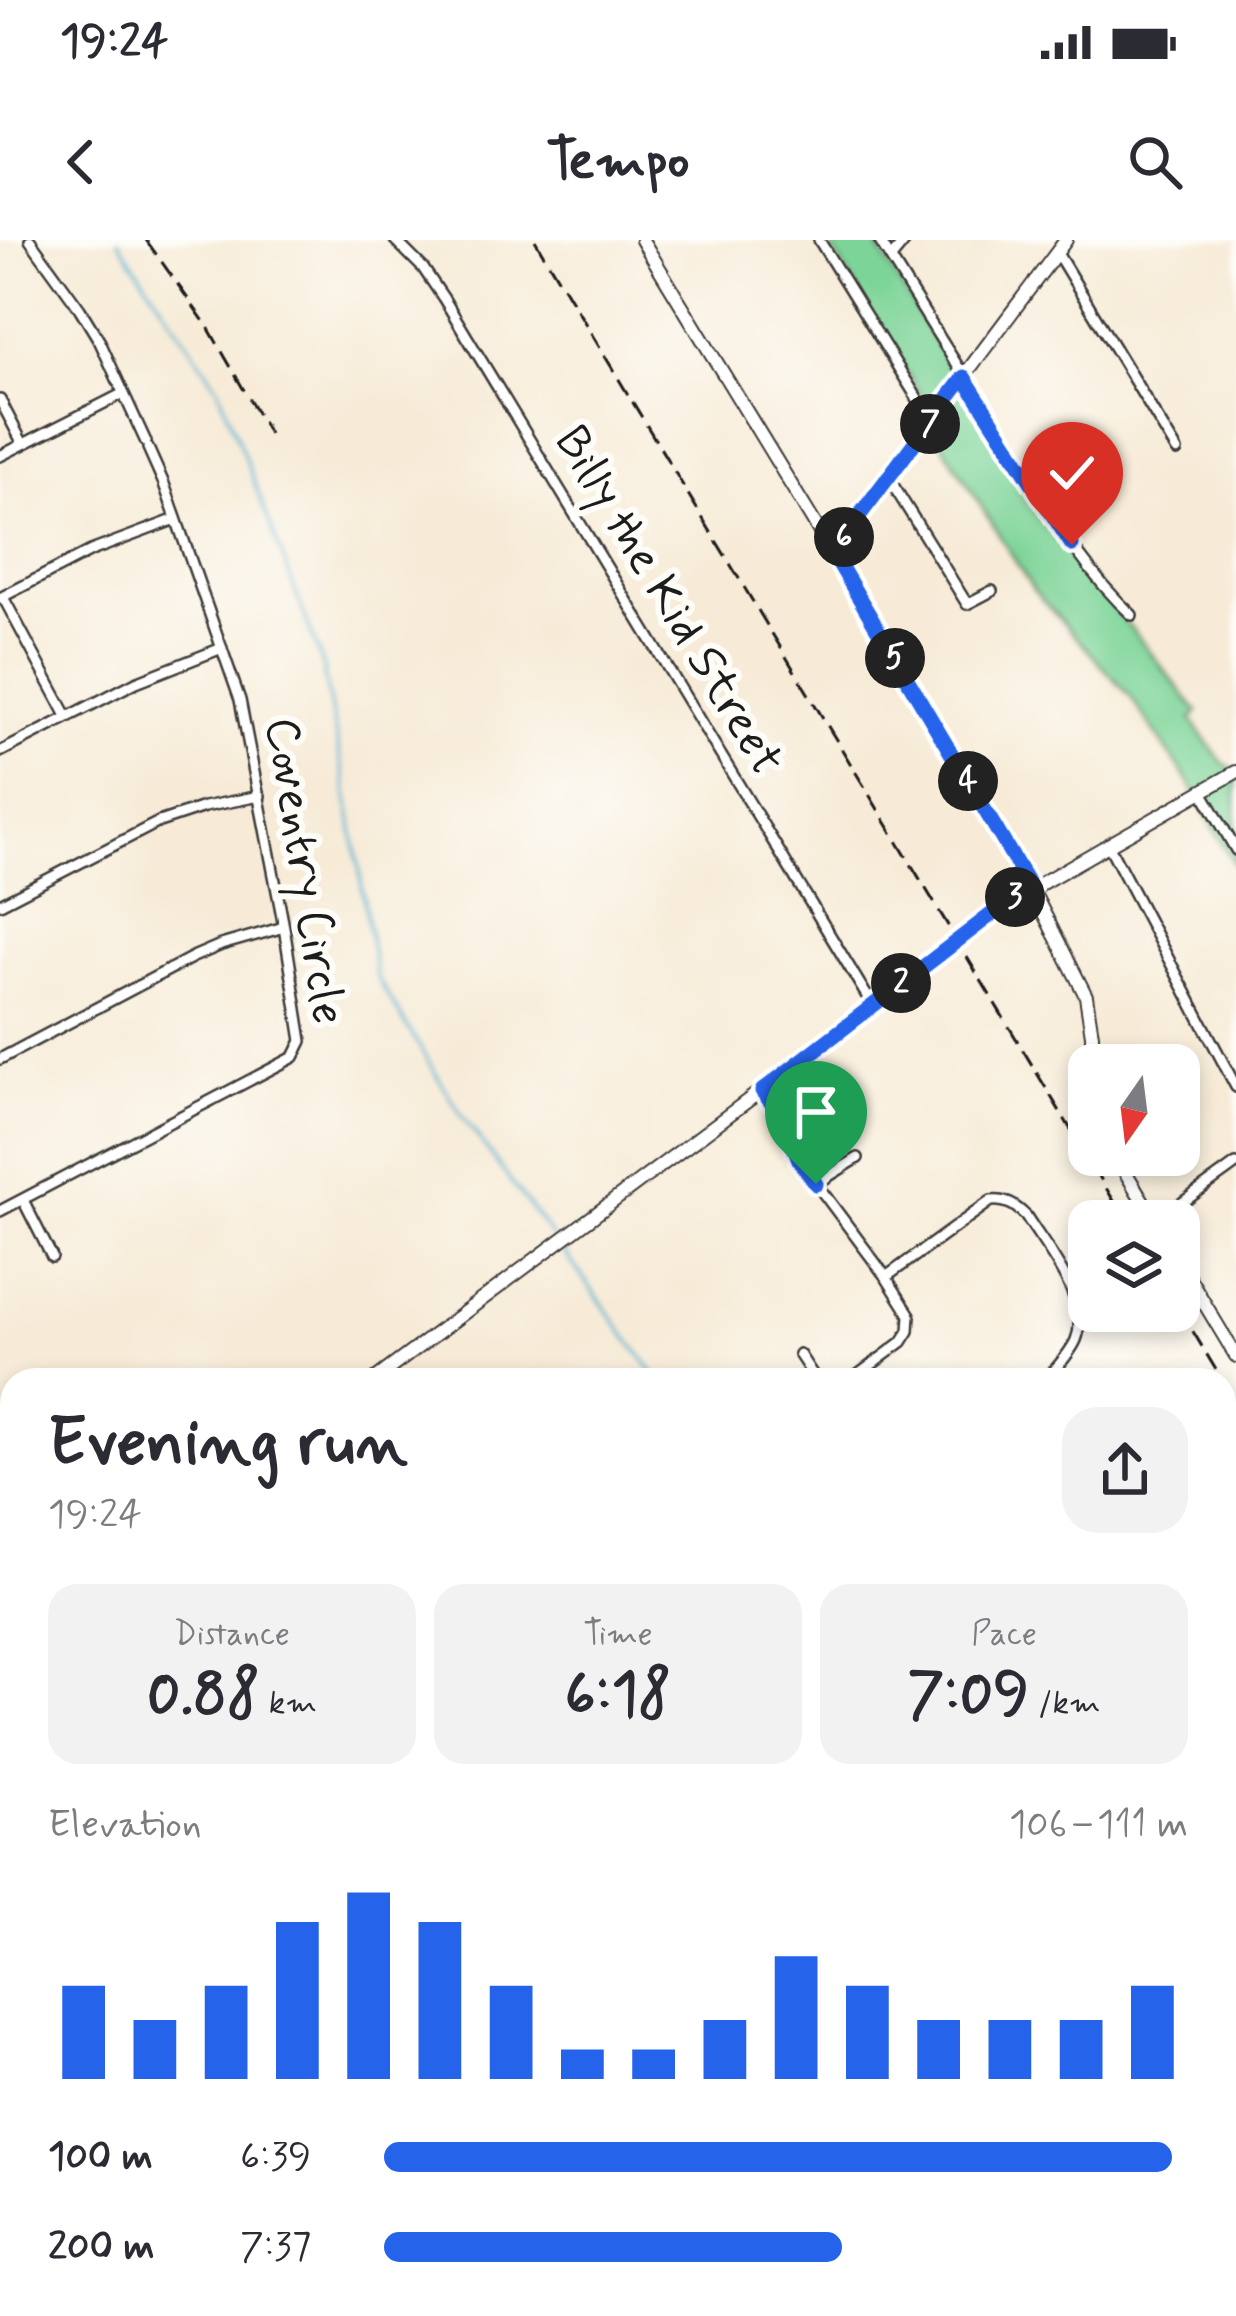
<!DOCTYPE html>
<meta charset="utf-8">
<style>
:root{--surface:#fff;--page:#f2f2f3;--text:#2b2b33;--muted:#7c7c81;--accent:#2563eb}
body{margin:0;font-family:Mynerve,sans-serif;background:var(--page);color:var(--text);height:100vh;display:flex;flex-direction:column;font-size:45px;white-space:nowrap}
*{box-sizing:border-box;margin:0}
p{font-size:39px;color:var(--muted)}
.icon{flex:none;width:66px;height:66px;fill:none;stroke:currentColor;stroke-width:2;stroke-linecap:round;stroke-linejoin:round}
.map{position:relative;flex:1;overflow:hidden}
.panel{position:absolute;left:0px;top:1128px;width:1236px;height:948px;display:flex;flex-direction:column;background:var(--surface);border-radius:36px 36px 0 0;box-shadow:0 6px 18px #0003}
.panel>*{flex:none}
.needle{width:78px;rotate:194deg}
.fabs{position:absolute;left:1068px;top:804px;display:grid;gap:24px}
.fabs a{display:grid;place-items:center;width:132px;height:132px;border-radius:24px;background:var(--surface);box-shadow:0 6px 18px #0003;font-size:60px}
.pin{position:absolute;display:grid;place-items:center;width:102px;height:102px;color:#fff;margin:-123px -51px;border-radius:50% 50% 50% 0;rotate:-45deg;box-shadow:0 0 12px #0007}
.pin .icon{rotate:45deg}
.km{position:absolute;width:60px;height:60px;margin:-30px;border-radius:50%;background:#222;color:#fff;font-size:33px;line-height:60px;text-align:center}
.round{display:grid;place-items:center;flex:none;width:126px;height:126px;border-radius:36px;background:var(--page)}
.summary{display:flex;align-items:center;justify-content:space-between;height:204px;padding:0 48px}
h1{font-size:66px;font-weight:700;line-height:90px}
.metrics{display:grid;grid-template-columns:repeat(3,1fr);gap:18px;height:204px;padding:12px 48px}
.metrics div{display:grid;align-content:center;border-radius:30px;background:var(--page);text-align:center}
.metrics b{font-size:60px;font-weight:700}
.metrics small{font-size:33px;font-weight:400}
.metrics p{font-size:33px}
.chart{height:336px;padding:24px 48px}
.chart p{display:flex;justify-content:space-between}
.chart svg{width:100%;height:216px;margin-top:12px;stroke:var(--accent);stroke-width:6}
ul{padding:0 48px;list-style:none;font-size:39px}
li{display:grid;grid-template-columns:192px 144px 1fr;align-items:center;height:90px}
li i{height:30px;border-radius:15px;background:var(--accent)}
.status{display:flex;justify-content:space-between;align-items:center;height:84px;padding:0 60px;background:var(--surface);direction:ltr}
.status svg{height:33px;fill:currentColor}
header{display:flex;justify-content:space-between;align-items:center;height:156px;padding:0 48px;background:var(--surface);font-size:54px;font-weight:700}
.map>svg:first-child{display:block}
.green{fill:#7dd498;stroke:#4c785a;stroke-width:3}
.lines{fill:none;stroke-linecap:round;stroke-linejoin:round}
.stream{stroke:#53b1d1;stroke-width:3}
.street-casing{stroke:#3d3b38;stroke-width:14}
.secondary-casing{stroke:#3d3b38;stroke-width:16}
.street{stroke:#fff;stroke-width:9}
.secondary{stroke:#fff;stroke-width:12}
.rail{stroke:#1c1c1c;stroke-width:3;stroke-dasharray:18 9;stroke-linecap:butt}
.route-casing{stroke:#fff;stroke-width:24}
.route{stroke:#2563eb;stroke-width:15}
.labels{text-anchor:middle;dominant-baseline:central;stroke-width:12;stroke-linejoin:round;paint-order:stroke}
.street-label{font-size:48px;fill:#1c1c1c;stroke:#fdfcf7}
</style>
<div class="status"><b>19:24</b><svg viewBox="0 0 49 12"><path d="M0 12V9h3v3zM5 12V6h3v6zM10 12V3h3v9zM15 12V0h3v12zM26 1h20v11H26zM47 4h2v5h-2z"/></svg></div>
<header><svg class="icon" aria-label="back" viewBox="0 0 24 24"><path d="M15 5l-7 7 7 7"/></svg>Tempo<svg class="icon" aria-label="search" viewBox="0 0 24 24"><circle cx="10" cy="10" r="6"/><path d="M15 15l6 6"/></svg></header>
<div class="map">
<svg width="1236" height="2076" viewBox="0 0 1236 2076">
<rect width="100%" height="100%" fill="#fdfcf7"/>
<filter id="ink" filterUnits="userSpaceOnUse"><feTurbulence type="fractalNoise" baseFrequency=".00833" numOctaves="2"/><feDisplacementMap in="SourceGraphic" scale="24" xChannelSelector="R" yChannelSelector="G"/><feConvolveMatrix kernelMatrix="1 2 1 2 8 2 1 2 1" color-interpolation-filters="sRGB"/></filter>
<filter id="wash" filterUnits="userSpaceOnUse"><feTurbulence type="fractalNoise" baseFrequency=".004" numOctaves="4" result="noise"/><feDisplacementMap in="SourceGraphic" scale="48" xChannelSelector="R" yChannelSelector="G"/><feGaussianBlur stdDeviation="2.7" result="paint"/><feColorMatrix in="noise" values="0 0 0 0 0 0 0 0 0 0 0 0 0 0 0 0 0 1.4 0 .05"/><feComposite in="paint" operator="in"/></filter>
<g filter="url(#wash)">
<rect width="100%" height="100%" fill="#f7ebd7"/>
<!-- green -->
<path class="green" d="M 827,0 L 874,0 L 965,154 L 969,155 L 1070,312 L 1198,472 L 1191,480 L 1222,522 L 1236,531 L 1236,628 L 1189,542 L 1129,455 L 1034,351 L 937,195 L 941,187 L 933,164 L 925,162 Z
M 429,2064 L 560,2064 L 565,2076 L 434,2076 Z"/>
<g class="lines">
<!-- stream -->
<path class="stream" d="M 118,0 L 218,147 L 321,419 L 349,564 L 376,736 L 462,876 L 552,997
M 563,1011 L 659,1140
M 0,1669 L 12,1672
M 1224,2035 L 1236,2048"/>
</g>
</g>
<g filter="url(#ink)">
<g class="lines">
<defs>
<path id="street" d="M 30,0 L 80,69 L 100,102 L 146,202
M 395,0 L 423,28 L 444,59 L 873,766
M 819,0 L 932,182
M 879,0 C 925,74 970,147 1017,219 C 1052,274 1084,331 1132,375
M 1057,13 L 1177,211
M 891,18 L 906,0
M 0,160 L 23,204
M 0,216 L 122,154
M 888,237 L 967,364 L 992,351
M 3,357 L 67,476
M 0,358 L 91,311 L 176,279
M 0,512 L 136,442 L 222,408
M 1203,553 L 1236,610
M 1109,606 L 1236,847
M 0,664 L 159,582 L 204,567 L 260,556
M 0,819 L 193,717 L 221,705 L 284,687
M 762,851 L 786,883 L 800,922 L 886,1037 L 910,1075 L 909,1091 L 902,1102 L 851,1140
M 816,944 L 858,918
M 23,960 L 52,1017
M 0,971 L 294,817 L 302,801 L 284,687 L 240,460 L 164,244 L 148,208
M 1157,981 L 1236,924
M 886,1037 L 991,961 C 1006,959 1016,966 1026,976 C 1045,1007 1092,1062 1076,1100 C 1070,1114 1056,1128 1046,1140
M 799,1114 L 816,1140
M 1224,1335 L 1236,1354
M 1224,1579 L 1236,1591
M 1224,1731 L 1236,1724
M 1224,1833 L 1236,1913
M 0,1953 L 12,1949
M 794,2064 L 810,2076
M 1146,2064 L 1156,2076
M 690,2076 L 704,2064
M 930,2076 L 942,2064
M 1087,2076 L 1098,2064"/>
<path id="secondary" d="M 642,0 L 832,312 L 1031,648 L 1086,756 L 1092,795 L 1092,825
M 832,312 L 1066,0
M 1115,915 L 1155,981
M 1179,1021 L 1236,1116
M 374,1140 L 837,794 L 1005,664 L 1236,532
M 0,1292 L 12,1288
M 0,1915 L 12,1947
M 0,1983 L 12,2013
M 32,2064 L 37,2076
M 58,2064 L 63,2076"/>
</defs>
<!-- street casing -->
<use href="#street" class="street-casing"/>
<!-- secondary casing -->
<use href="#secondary" class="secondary-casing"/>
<!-- street -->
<use href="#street" class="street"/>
<!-- secondary -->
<use href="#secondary" class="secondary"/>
<!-- rail -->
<path class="rail" d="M 146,0 L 208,87 L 269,194
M 535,0 L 1126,981
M 1179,1068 L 1222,1140
M 1224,1157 L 1236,1177"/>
</g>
</g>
<g class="lines" filter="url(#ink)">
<defs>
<path id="route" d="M 816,944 L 800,922 L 782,876 L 762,851 L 1005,664 L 1031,648 L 832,312 L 964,137 L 1072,305"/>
</defs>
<!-- route casing -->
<use href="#route" class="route-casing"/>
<!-- route -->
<use href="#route" class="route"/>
</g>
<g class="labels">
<!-- street labels -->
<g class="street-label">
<text transform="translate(668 361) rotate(59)">Billy the Kid Street</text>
<text transform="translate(304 631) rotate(81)">Coventry Circle</text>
</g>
</g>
</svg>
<div class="fabs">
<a><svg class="needle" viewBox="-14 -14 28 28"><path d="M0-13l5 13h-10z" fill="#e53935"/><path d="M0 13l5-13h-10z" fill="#7c7c81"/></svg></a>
<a><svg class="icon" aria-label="layers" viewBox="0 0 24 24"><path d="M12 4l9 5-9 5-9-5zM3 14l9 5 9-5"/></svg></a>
</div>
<div class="pin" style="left:816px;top:944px;background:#1e9e55"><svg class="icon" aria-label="arrive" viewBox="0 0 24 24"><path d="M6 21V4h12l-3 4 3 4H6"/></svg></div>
<div class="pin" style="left:1072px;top:305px;background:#d93025"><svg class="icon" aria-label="check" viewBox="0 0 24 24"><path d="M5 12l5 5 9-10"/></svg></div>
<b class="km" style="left:901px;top:743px">2</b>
<b class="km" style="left:1015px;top:657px">3</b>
<b class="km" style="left:968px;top:541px">4</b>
<b class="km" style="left:895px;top:418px">5</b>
<b class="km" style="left:844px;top:297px">6</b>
<b class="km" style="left:930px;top:184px">7</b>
<section class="panel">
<div class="summary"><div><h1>Evening run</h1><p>19:24</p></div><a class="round"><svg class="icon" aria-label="share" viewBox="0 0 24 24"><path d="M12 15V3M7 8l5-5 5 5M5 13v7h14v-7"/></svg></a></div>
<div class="metrics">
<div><p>Distance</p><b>0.88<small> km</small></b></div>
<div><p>Time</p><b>6:18</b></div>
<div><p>Pace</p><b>7:09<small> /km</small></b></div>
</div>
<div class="chart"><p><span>Elevation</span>106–111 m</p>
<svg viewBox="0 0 160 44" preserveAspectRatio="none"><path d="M5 44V25M15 44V32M25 44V25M35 44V12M45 44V6M55 44V12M65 44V25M75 44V38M85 44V38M95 44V32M105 44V19M115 44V25M125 44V32M135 44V32M145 44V32M155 44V25"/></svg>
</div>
<ul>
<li><b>100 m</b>6:39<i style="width:98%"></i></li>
<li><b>200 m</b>7:37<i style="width:57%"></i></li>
</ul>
</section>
</div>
